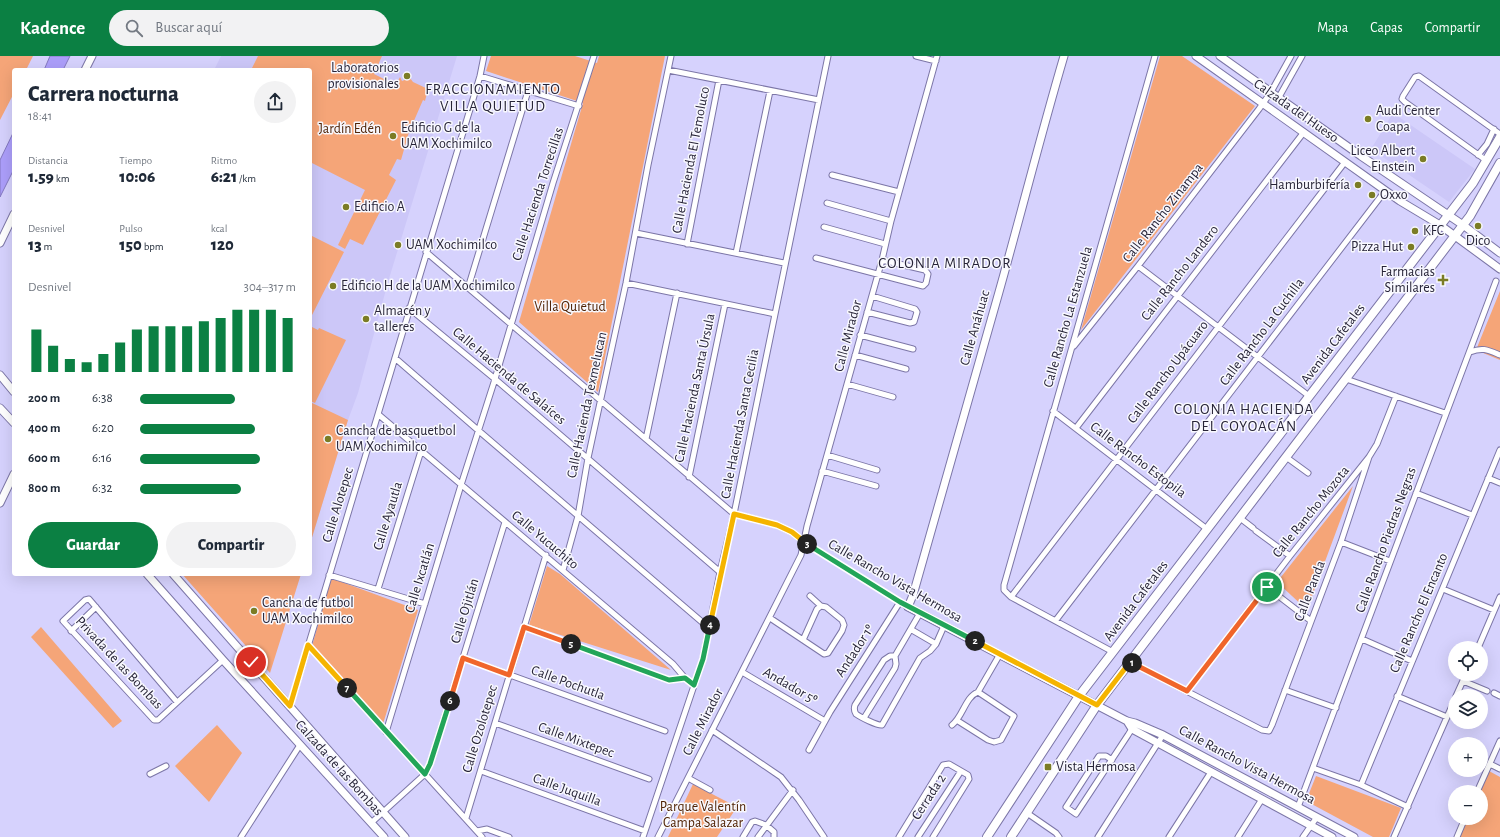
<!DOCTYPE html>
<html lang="es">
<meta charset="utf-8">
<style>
:root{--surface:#fff;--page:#f2f2f3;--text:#1f2937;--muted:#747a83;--accent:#0b8043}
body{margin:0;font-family:"Alegreya Sans",sans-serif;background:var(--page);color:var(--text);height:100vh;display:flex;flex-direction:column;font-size:15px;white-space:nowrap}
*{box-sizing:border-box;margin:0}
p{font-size:13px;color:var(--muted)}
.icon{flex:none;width:22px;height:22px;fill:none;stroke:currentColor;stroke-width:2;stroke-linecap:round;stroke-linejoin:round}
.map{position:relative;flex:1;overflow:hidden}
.side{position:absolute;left:12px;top:12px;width:300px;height:508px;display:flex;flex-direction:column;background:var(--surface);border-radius:4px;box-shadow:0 4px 16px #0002}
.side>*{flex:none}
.controls{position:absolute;left:1448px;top:585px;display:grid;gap:8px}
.controls a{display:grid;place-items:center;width:40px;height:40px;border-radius:50%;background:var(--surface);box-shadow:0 4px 16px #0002;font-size:20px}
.pin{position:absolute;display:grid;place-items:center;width:34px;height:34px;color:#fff;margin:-17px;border:2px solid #fff;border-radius:50%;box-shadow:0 1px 4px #0007}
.km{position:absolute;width:20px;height:20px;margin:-10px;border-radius:50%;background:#222;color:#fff;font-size:11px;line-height:20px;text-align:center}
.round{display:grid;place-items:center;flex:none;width:42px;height:42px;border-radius:21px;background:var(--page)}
.summary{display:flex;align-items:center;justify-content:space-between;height:68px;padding:0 16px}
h1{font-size:22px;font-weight:800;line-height:30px}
.stats{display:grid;grid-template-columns:repeat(3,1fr);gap:6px;height:68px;padding:4px 16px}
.stats div{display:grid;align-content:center}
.stats b{font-size:17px;font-weight:800}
.stats small{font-size:11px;font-weight:400}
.stats p{font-size:11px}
.chart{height:112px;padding:8px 16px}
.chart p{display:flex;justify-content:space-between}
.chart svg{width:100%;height:72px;margin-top:4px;stroke:var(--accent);stroke-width:6}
.action{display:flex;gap:8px;margin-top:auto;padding:8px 16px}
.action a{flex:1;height:46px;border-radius:24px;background:var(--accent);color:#fff;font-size:16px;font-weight:800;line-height:46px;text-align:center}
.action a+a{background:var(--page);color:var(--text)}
ul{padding:0 16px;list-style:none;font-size:13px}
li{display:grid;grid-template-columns:64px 48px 1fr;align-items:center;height:30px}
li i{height:10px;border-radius:5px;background:var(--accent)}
header{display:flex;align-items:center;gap:24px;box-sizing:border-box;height:56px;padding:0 20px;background:var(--accent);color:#fff}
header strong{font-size:19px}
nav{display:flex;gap:22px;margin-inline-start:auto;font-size:14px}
.search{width:280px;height:36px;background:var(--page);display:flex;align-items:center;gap:10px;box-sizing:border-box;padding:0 14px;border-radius:22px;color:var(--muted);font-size:15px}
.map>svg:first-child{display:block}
.built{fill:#ccc7f8}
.green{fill:#f5a578}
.water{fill:#ac9efa;stroke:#8479c0}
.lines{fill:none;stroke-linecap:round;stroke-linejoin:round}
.street-casing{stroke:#7c76a7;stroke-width:7}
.secondary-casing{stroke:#7c76a7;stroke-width:9}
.primary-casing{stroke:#7c76a7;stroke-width:10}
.street{stroke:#fff;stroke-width:5}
.secondary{stroke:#fff;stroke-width:7}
.primary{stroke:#fff;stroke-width:8}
.split-1-casing{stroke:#fff;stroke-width:8}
.split-2-casing{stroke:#fff;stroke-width:8}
.split-3-casing{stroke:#fff;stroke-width:8}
.split-4-casing{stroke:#fff;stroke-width:8}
.split-5-casing{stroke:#fff;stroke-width:8}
.split-6-casing{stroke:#fff;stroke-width:8}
.split-7-casing{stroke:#fff;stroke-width:8}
.split-8-casing{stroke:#fff;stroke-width:8}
.split-1{stroke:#f0652b;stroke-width:5}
.split-2{stroke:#f5b400;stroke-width:5}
.split-3{stroke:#22a559;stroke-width:5}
.split-4{stroke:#f5b400;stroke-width:5}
.split-5{stroke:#22a559;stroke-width:5}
.split-6{stroke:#f0652b;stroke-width:5}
.split-7{stroke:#22a559;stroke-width:5}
.split-8{stroke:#f5b400;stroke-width:5}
.poi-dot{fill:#7b7c25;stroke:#f8f8fe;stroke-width:1.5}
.labels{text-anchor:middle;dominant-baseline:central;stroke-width:3;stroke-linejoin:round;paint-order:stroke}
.poi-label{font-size:14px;fill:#272438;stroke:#f8f8fe;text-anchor:start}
.street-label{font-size:14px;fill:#272438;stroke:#f8f8fe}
.park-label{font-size:14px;fill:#512406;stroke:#f8f8fe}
.neighbourhood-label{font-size:15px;letter-spacing:1px;fill:#272438;stroke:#f8f8fe}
</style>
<header>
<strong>Kadence</strong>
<div class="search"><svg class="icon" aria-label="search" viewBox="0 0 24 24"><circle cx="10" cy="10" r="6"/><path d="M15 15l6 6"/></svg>Buscar aquí</div>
<nav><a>Mapa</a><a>Capas</a><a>Compartir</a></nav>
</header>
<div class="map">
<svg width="1500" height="781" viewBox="0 0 1500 781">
<rect width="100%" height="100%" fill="#d6d2fd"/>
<!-- built -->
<path class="built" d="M 221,0 L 457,0 L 388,226 L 358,337 L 348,364 L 310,488 L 310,14 L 214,14 Z
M 1393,57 L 1475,113 L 1449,146 L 1371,93 Z"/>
<!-- green -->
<path class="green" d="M 0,0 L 33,0 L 26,14 L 14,14 L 14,37 L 0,64 Z
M 258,0 L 382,0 L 374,18 L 396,29 L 400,21 L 402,25 L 410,22 L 413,26 L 428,33 L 425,45 L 423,44 L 413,67 L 417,70 L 414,77 L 409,76 L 401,104 L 397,103 L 389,119 L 396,124 L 363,189 L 350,183 L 345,193 L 338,189 L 365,134 L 310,106 L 310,14 L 251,14 Z
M 491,0 L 575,0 L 597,7 L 599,0 L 665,0 L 598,336 L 519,266 L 583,47 L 486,15 Z
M 1160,0 L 1182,0 L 1255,50 L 1081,274 Z
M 310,179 L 344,196 L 310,263 Z
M 1500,235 L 1500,304 L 1476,294 Z
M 310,270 L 318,274 L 319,272 L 346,284 L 315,347 L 310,345 Z
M 310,346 L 348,364 L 310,488 Z
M 1353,430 L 1307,554 L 1277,526 Z
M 547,510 L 560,518 L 671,614 L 529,569 Z
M 182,518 L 301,518 L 270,617 Z
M 331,522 L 418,554 L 383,668 L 312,590 Z
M 41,571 L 122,665 L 113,672 L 31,581 Z
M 217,669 L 242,697 L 209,746 L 175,710 Z
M 1489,715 L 1500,721 L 1500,781 L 1459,781 L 1468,762 L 1481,762 L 1481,736 L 1479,736 Z
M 1316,720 L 1401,752 L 1389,781 L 1373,781 L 1306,745 Z
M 693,728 L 737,751 L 717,781 L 668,781 Z"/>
<!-- water -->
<path class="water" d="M 50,0 L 70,0 L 63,14 L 44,14 Z
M 14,75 L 14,113 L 0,141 L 0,104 Z"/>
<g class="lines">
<defs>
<path id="street" d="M 916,0 L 936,5
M 668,14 L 819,44
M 480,20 L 579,50
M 1279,41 L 1302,0
M 1478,99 L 1487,88 L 1494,73
M 1487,105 L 1405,46 L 1402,43 L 1403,40 L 1415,21 L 1419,20 L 1500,78
M 832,119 L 899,136
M 827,147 L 891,165
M 824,171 L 885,188
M 636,177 L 784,207
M 687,188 L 719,24
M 426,196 L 734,458 L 777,469 L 792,476 L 804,486 L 908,551
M 736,197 L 770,35
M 816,202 L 923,230 L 926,227 L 928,218 L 925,214 L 882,204
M 1138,210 L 1309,340
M 626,227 L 775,258
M 468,232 L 528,35
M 409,252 L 495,323 L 720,516
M 867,256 L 910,267 L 914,266 L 917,256 L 915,253 L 872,240
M 860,279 L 913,293
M 1074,290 L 1138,210 L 1259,53 L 1271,36 L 1291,0
M 1470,296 C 1483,291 1488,294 1500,299
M 855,299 L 906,313
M 395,302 L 479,375 L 709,572
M 1346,323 L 1445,357
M 847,328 L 893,341
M 1053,355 L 1207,473
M 379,359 L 673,608 L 685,622 L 694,629
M 1076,372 L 1304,76
M 646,383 L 677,237
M 827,399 L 877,414
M 1286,401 L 1308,417
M 822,415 L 876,430
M 689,421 L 725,248
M 1488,422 L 1500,427
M 1416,437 L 1472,459
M 1240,462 L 1253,472
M 1256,475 L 1290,500
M 1341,486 L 1390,505
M 563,514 L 578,460 L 588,402 L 626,227 L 648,109 L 671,0
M 329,519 L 425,548
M 1267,531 L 1311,565
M 378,533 L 421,395
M 1443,533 L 1494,554
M 810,540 L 821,550
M 1011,541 L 1345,106
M 770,562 L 824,598 L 828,597 L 842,575 L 844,569 L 842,564 L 826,551 L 821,550 L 817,553 L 803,584
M 1056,564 L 1385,135
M 524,571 L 669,624 L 685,622
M 912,574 L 936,588 L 930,595 L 920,602 L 882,669 C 878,670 860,661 856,658 C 854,655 854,652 855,649 L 884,604 L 890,600 L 895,600 L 920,557
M 71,575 L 96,551
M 1362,583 L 1412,605
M 936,588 L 944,570
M 308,589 L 482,781
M 1478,592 L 1500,541
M 1113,596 L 1011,541 L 1004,534 L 1004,529 L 1155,0
M 463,602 L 665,675
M 1130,606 L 1262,674 L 1269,675 L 1272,669 L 1341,486 L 1369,401
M 742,616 L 825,665
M 1463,625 L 1487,635
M 1285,634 L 1336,652
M 1187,635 L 1290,500 L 1369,401 L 1377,388 L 1396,340
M 1494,637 L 1500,640
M 1397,640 L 1447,661
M 1456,640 L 1466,618
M 177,646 L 89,543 L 85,544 L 63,565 L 154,664 L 158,664 L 223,604
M 290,650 L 480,20 L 484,0
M 864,662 L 895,612 L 896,608 L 895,600
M 958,665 L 988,684 L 994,686 L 1001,684 L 1014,660 L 978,636
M 495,667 L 649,723
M 952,669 C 963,661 965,641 978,636 L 1000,598
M 712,674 L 781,721 L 799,744 L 824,781
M 386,676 L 461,429 L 495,323 L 553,127 L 594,0
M 809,694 L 830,656 L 900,546
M 1112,704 L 1106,700 L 1099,700 L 1066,751 L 1076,758 L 1128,679 L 1133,671
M 1490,708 L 1500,713
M 1313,712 L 1361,729 L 1408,751
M 481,715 L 645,775
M 150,718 L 166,710
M 688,722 L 710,734
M 1361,729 L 1500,394
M 1477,736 L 1500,685
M 1298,751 L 1496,225
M 1027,757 L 1056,777 L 1059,781
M 466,762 L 546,499
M 371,767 L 425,718 L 430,708 L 505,466
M 477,775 L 487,773 L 509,781
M 241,781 L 300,689
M 643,781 L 703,603 L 720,516 L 734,458 L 828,0
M 658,781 L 801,499 L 807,470 L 882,204 L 891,165 L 937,0
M 743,781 L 752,766 L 755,765 L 766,769 L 774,776 L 774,781
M 758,781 L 793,734
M 899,781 L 943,709 L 949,708 L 968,719 L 969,723 L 933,781
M 918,781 L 961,715
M 1098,781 L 1163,679
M 1169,781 L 1211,716
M 1238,781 L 1262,743
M 1303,781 L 1317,761
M 1394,781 L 1455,643
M 1457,781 L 1465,762"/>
<path id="secondary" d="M 1064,0 C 1041,78 1021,158 999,236 C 971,337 942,438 913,539 L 908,551 L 1127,665 L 1135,667 L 1163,679 L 1354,781
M 1196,0 L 1400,145 L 1440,169 L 1500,213
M 1220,0 L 1361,100 L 1463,169 L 1500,197
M 85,14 L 92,0
M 0,187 L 14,158
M 0,319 L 14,336
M 0,352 L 14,367
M 0,447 L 14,418
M 147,518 L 223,604 L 384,781
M 173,518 L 405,781
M 1127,665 L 1132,673 L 1332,781"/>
<path id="primary" d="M 987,781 L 1079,640 L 1473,127 L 1500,81
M 1011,781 L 1097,649 L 1463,169 L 1470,160 L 1500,107"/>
</defs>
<!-- street casing -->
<use href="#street" class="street-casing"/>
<!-- secondary casing -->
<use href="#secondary" class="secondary-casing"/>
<!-- primary casing -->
<use href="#primary" class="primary-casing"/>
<!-- street -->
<use href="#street" class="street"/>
<!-- secondary -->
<use href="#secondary" class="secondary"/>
<!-- primary -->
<use href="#primary" class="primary"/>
</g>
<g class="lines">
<defs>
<path id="split-1" d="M 1132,607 L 1187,635 L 1267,531"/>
<path id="split-2" d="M 975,585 L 1097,649 L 1130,606 L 1132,607"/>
<path id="split-3" d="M 807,488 L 900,546 L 975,585"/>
<path id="split-4" d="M 710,569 L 734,458 L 777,469 L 792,476 L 807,488"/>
<path id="split-5" d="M 571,588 L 669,624 L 685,622 L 694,629 L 703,603 L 710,569"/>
<path id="split-6" d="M 450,645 L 463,602 L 509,619 L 524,571 L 571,588"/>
<path id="split-7" d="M 347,632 L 425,718 L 430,708 L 450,645"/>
<path id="split-8" d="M 251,606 L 290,650 L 308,589 L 347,632"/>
</defs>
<!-- split-1 casing -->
<use href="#split-1" class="split-1-casing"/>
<!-- split-2 casing -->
<use href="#split-2" class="split-2-casing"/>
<!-- split-3 casing -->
<use href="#split-3" class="split-3-casing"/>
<!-- split-4 casing -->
<use href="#split-4" class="split-4-casing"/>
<!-- split-5 casing -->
<use href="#split-5" class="split-5-casing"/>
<!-- split-6 casing -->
<use href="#split-6" class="split-6-casing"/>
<!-- split-7 casing -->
<use href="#split-7" class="split-7-casing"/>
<!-- split-8 casing -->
<use href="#split-8" class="split-8-casing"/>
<!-- split-1 -->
<use href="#split-1" class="split-1"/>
<!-- split-2 -->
<use href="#split-2" class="split-2"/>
<!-- split-3 -->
<use href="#split-3" class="split-3"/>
<!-- split-4 -->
<use href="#split-4" class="split-4"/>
<!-- split-5 -->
<use href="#split-5" class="split-5"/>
<!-- split-6 -->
<use href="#split-6" class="split-6"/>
<!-- split-7 -->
<use href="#split-7" class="split-7"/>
<!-- split-8 -->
<use href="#split-8" class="split-8"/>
</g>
<!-- markers -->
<g class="poi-dot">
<circle cx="407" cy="20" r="4"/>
<circle cx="1368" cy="63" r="4"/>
<circle cx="393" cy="80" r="4"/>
<circle cx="1423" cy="103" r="4"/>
<circle cx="1358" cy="129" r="4"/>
<circle cx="1372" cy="139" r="4"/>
<circle cx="346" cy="151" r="4"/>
<circle cx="1478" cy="170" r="4"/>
<circle cx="1415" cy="175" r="4"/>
<circle cx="398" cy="189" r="4"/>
<circle cx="1411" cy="191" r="4"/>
<path d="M1441 218h4v4h4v4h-4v4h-4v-4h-4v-4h4z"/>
<circle cx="333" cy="230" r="4"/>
<circle cx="366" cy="263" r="4"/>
<circle cx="328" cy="383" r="4"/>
<circle cx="254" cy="555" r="4"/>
<rect x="1044" y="707" width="8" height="8" rx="2"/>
</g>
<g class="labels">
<!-- poi labels -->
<g class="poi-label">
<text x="399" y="12" text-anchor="end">Laboratorios<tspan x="399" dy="16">provisionales</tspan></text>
<text x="1376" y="55">Audi Center<tspan x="1376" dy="16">Coapa</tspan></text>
<text x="401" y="72">Edificio G de la<tspan x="401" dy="16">UAM Xochimilco</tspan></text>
<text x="1415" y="95" text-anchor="end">Liceo Albert<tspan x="1415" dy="16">Einstein</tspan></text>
<text x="1350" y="129" text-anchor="end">Hamburbifería</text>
<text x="1380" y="139">Oxxo</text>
<text x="354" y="151">Edificio A</text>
<text x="1423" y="175">KFC</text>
<text x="1478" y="185" text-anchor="middle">Dico</text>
<text x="406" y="189">UAM Xochimilco</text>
<text x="1403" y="191" text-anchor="end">Pizza Hut</text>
<text x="1435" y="216" text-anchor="end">Farmacias<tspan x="1435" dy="16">Similares</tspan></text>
<text x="341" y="230">Edificio H de la UAM Xochimilco</text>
<text x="374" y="255">Almacén y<tspan x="374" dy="16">talleres</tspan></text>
<text x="336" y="375">Cancha de basquetbol<tspan x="336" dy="16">UAM Xochimilco</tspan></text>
<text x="262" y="547">Cancha de futbol<tspan x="262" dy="16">UAM Xochimilco</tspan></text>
<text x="1056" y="711">Vista Hermosa</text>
</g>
<!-- street labels -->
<g class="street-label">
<text transform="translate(1296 55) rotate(35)">Calzada del Hueso</text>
<text transform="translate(691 104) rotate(-79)">Calle Hacienda El Temoluco</text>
<text transform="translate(538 138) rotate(-72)">Calle Hacienda Torrecillas</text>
<text transform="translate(1163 157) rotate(-52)">Calle Rancho Zinampa</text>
<text transform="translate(1180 217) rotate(-52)">Calle Rancho Landero</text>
<text transform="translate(1068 261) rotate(-74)">Calle Rancho La Estanzuela</text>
<text transform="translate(975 272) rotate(-74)">Calle Anáhuac</text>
<text transform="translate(1262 276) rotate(-53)">Calle Rancho La Cuchilla</text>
<text transform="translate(848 280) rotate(-75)">Calle Mirador</text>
<text transform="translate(1333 288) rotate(-53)">Avenida Cafetales</text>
<text transform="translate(1168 316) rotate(-53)">Calle Rancho Upácuaro</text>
<text transform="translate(509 320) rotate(40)">Calle Hacienda de Salaíces</text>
<text transform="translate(695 332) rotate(-78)">Calle Hacienda Santa Úrsula</text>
<text transform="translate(587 349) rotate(-78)">Calle Hacienda Texmelucan</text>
<text transform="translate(740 368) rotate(-79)">Calle Hacienda Santa Cecilia</text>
<text transform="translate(1138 404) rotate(37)">Calle Rancho Estopila</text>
<text transform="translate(338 449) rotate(-73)">Calle Alotepec</text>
<text transform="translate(1311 456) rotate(-51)">Calle Rancho Mozota</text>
<text transform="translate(388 460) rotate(-73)">Calle Ayautla</text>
<text transform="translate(545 484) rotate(40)">Calle Yucuchito</text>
<text transform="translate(1386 484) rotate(-70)">Calle Rancho Piedras Negras</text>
<text transform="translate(420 522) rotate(-73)">Calle Ixcatlán</text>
<text transform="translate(895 525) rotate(30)">Calle Rancho Vista Hermosa</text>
<text transform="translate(1310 535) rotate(-69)">Calle Panda</text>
<text transform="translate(1136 545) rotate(-53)">Avenida Cafetales</text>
<text transform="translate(465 555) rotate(-73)">Calle Ojitlán</text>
<text transform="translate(1419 557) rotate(-67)">Calle Rancho El Encanto</text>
<text transform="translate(855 595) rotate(-57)">Andador 1º</text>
<text transform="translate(119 607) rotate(47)">Privada de las Bombas</text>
<text transform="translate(568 627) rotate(20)">Calle Pochutla</text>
<text transform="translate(790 630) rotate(30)">Andador 5º</text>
<text transform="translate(703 666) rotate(-63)">Calle Mirador</text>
<text transform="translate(480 673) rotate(-73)">Calle Ozolotepec</text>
<text transform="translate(576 684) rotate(20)">Calle Mixtepec</text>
<text transform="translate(1247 709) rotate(28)">Calle Rancho Vista Hermosa</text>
<text transform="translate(339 712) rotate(48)">Calzada de las Bombas</text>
<text transform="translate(567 734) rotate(20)">Calle Juquilla</text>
<text transform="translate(929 741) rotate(-57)">Cerrada 2</text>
</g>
<!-- park labels -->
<g class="park-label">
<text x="350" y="73">Jardín Edén</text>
<text x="570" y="251">Villa Quietud</text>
<text x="703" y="751">Parque Valentín<tspan x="703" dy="16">Campa Salazar</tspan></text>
</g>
<!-- neighbourhood labels -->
<g class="neighbourhood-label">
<text x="493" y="33">FRACCIONAMIENTO<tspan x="493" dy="17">VILLA QUIETUD</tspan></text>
<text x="945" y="207">COLONIA MIRADOR</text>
<text x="1244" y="353">COLONIA HACIENDA<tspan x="1244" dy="17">DEL COYOACÁN</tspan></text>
</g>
</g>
</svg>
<div class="controls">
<a><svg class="icon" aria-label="locate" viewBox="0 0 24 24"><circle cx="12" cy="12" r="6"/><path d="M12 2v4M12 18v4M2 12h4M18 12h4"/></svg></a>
<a><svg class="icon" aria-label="layers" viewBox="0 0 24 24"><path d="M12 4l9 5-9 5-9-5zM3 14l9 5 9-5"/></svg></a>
<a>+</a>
<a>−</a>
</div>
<div class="pin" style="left:1267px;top:531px;background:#1e9e55"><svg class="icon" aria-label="arrive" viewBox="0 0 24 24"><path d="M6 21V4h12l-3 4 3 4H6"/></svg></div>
<div class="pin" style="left:251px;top:606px;background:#d93025"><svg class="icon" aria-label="check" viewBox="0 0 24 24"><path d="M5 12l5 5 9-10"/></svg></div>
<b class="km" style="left:1132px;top:607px">1</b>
<b class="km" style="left:975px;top:585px">2</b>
<b class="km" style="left:807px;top:488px">3</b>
<b class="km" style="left:710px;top:569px">4</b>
<b class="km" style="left:571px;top:588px">5</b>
<b class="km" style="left:450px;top:645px">6</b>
<b class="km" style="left:347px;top:632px">7</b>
<section class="side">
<div class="summary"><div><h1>Carrera nocturna</h1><p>18:41</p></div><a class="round"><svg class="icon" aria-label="share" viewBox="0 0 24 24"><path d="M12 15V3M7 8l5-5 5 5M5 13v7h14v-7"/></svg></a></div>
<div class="stats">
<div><p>Distancia</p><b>1.59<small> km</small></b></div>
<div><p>Tiempo</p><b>10:06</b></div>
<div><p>Ritmo</p><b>6:21<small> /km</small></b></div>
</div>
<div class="stats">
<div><p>Desnivel</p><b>13<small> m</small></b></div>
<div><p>Pulso</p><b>150<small> bpm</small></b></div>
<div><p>kcal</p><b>120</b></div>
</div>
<div class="chart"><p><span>Desnivel</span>304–317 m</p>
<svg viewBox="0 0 160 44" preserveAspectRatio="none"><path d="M5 44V18M15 44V28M25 44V36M35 44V38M45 44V33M55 44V26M65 44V18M75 44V16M85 44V16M95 44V16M105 44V13M115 44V11M125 44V6M135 44V6M145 44V6M155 44V11"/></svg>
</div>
<ul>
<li><b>200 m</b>6:38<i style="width:61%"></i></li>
<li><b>400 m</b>6:20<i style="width:74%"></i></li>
<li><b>600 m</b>6:16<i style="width:77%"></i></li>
<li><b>800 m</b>6:32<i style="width:65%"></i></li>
</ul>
<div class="action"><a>Guardar</a><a>Compartir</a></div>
</section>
</div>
